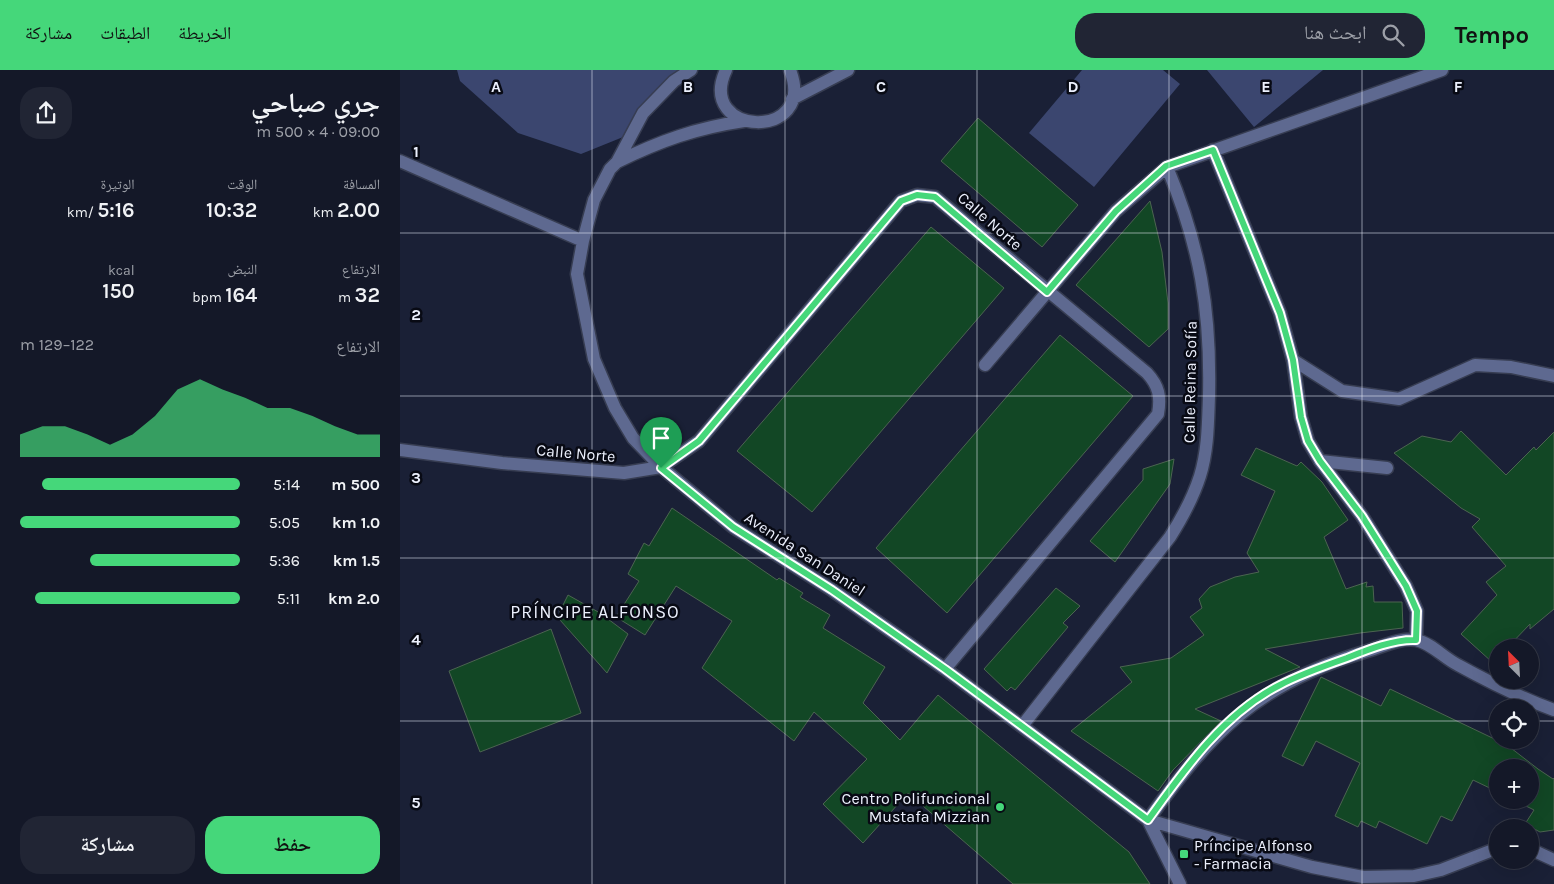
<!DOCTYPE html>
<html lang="ar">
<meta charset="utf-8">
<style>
:root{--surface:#141828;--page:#212534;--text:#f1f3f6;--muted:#9da0a8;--line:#333745;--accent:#45d77a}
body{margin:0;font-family:Karla,"Noto Naskh Arabic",sans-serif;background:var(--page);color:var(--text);direction:rtl;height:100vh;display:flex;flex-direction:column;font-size:19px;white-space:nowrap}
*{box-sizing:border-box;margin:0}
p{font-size:16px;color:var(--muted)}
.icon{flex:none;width:28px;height:28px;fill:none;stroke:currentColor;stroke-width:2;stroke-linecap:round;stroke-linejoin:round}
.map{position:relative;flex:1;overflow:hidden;direction:ltr}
.panel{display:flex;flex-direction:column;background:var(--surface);width:400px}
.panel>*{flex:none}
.needle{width:32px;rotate:336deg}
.fabs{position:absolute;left:1089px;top:569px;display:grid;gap:10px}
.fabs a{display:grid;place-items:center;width:50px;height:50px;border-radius:50%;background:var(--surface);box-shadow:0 5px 20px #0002,0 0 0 1px var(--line);font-size:25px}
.pin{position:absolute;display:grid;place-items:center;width:42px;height:42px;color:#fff;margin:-51px -21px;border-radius:50% 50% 50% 0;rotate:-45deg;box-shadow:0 0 5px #0007}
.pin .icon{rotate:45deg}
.round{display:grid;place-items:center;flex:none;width:52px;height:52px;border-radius:20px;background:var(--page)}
.head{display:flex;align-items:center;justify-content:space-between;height:85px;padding:0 20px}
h1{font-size:28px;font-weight:600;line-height:38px}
.figures{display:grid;grid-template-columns:repeat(3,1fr);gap:8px;height:85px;padding:5px 20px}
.figures div{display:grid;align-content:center}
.figures b{font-size:21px;font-weight:600}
.figures small{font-size:14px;font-weight:400}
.figures p{font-size:14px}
.chart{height:140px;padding:10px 20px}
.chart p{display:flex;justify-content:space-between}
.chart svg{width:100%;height:90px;margin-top:5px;fill:var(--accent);opacity:.7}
.button{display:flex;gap:10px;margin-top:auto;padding:10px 20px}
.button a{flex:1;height:58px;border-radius:20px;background:var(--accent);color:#111;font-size:20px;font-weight:600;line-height:58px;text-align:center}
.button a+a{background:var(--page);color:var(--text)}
ul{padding:0 20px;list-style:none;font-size:16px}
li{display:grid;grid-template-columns:80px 60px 1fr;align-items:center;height:38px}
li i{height:12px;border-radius:6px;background:var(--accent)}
header{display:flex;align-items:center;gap:30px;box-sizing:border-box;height:70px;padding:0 25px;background:var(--accent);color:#111}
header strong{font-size:24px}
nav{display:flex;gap:28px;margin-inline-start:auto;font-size:18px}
.search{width:350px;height:45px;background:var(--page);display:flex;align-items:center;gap:12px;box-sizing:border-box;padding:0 18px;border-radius:20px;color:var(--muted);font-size:19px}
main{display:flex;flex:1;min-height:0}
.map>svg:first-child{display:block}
.green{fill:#3b466f}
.building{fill:#124725;stroke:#4c6451}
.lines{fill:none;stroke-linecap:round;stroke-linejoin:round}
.lane-casing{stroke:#373d52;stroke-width:15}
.street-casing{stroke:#373d52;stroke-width:15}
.lane{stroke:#5e6990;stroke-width:12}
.street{stroke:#5e6990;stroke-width:12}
.route-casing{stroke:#fff;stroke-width:10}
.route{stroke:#45d77a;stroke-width:6}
.grid{fill:none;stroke:#ecf0fd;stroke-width:1;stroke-opacity:0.55}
.poi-dot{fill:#45d77a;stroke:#080a14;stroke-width:2}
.labels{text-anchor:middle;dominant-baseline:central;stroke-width:5;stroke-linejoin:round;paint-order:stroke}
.street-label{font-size:16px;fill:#ecf0fd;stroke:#080a14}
.poi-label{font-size:16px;fill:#ecf0fd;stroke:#080a14;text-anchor:end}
.neighbourhood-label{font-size:18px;letter-spacing:1px;fill:#ecf0fd;stroke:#080a14}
.grid-label{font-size:16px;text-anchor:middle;font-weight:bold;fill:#ecf0fd;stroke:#080a14;stroke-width:5;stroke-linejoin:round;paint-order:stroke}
</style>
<header>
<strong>Tempo</strong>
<div class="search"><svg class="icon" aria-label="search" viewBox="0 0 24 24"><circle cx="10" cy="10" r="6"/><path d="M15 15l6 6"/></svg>ابحث هنا</div>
<nav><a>الخريطة</a><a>الطبقات</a><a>مشاركة</a></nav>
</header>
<main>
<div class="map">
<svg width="1154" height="814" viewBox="0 0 1154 814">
<rect width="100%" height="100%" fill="#1a2036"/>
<!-- green -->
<path class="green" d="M 57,0 L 280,0 L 233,63 L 181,84 L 118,63 L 60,11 Z
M 682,0 L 763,0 L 780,14 L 694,117 L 629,63 Z
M 807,0 L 923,0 L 854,57 Z"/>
<!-- building -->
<path class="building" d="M 578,48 L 678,135 L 642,177 L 541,91 Z
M 750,131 L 762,182 L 768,233 L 768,259 L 749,277 L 676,215 Z
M 531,157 L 604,218 L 412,442 L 337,381 Z
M 660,265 L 733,326 L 547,543 L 476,478 Z
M 1061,361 L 1106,405 L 1134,377 L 1136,380 L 1154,362 L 1154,539 L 1130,559 L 1130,554 L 1107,578 L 1098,578 L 1098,587 L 1092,592 L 1061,564 L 1097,525 L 1086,512 L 1106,496 L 1072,457 L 1080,449 L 1061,438 L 994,383 L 1022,366 L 1051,372 Z
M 856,378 L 897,396 L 901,392 L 922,412 L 948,450 L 924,467 L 946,519 L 967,512 L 966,517 L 973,516 L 974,532 L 1002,532 L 1003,558 L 960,563 L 865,579 L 900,597 L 795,639 L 821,651 L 773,700 L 758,721 L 671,661 L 732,612 L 720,597 L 771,588 L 804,565 L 790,547 L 802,538 L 799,529 L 810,517 L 835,507 L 859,502 L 847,483 L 875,421 L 841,405 Z
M 774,389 L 770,414 L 715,492 L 690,471 L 743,410 L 743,399 Z
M 272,438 L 377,510 L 379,508 L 403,523 L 400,527 L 430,545 L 423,558 L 485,597 L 463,633 L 500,670 L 538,625 L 729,782 L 750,814 L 613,814 L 508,723 L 463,773 L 423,734 L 467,689 L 414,642 L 394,671 L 302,598 L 332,551 L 276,516 L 245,565 L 216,547 L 239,511 L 228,504 L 244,473 L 249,476 Z
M 656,518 L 680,536 L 663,553 L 668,557 L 615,620 L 611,617 L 607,621 L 584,599 Z
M 168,525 L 200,543 L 228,564 L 207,603 L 160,550 L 160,541 Z
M 151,559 L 181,643 L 80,682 L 49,601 Z
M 921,607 L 981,636 L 990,619 L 1107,675 L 1138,699 L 1153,709 L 1154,708 L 1154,760 L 1140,762 L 1125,754 L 1134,740 L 1114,730 L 1130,730 L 1130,698 L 1098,698 L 1098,722 L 1073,710 L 1052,751 L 1041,746 L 1027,774 L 979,751 L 976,758 L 961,751 L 958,757 L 935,746 L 960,693 L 916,671 L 903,696 L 882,686 Z"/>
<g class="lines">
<defs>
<path id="lane" d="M 893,290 L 901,347 L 908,371 L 920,391 L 962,446 L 1006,516 L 1017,541 L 1016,570
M 893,290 L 942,321 L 999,329 L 1075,295 L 1111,297 L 1154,306
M 748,750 C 811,662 857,614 964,582 C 979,578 1000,567 1016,570 C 1031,573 1044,588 1058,595 C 1089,612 1121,628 1154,640"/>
<path id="street" d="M 291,0 L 274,11 L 243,43 L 217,92 L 210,99 L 194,130 L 183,171 L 177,204 L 194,289 L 215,338 L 233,368 L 261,397 L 333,457 L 432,520 L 545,599 L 748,750 L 780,814
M 326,0 C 295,67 418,72 390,0
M 392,29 L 448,0
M 813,80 L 880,243 L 893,290
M 0,91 L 183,171
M 217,92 C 260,71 296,58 344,51
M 585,295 L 716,141 L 767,97 L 1042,0
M 0,380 L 102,393 L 224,403 L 261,397 L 299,371 L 501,131 L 517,125 L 535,127 L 747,303 C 759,316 761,327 758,344 L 545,599
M 920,391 L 987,398
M 622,656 L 770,467 C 782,448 793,428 800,406 C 808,380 808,353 809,326 C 811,240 800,176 767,97
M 748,750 L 912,797 L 963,807 L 1014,806 L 1041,800 L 1098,778
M 1130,779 L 1154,790"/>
</defs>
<!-- lane casing -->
<use href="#lane" class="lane-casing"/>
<!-- street casing -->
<use href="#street" class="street-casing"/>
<!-- lane -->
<use href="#lane" class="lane"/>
<!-- street -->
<use href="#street" class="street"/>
</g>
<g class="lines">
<defs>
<path id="route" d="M 813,80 L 880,243 L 893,290 L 901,347 L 908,371 L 920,391 L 962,446 L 1006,516 L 1017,541 L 1016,570 C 994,569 967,580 947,588 C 924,596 901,604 880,615 C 823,644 784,700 748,750 L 545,599 L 432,520 L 333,457 L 261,398 L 299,371 L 501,131 L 517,125 L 535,127 L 647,222 L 716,141 L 766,96 Z"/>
</defs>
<!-- route casing -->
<use href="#route" class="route-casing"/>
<!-- route -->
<use href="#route" class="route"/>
</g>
<!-- grid -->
<path class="grid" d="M 192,0 L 192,814M 385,0 L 385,814M 577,0 L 577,814M 769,0 L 769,814M 962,0 L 962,814M 0,163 L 1154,163M 0,326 L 1154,326M 0,488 L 1154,488M 0,651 L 1098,651M 1130,651 L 1154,651"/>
<!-- markers -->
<g class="poi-dot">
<circle cx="600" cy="737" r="5"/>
<rect x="779" y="779" width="10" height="10" rx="2.5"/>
</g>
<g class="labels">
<!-- street labels -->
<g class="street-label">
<text transform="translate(590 151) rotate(41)">Calle Norte</text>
<text transform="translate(790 312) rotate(-89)">Calle Reina Sofía</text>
<text transform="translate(176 383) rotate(5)">Calle Norte</text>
<text transform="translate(405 484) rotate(33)">Avenida San Daniel</text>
</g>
<!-- poi labels -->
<g class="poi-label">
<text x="590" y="728">Centro Polifuncional<tspan x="590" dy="18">Mustafa Mizzian</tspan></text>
<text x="794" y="775" text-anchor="start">Príncipe Alfonso<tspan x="794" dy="18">- Farmacia</tspan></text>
</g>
<!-- neighbourhood labels -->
<g class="neighbourhood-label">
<text x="195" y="542">PRÍNCIPE ALFONSO</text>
</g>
</g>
<g class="grid-label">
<text x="96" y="22">A</text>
<text x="288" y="22">B</text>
<text x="481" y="22">C</text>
<text x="673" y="22">D</text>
<text x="866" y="22">E</text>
<text x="1058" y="22">F</text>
<text x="16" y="87">1</text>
<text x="16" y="250">2</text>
<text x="16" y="413">3</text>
<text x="16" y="575">4</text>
<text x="16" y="738">5</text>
</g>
</svg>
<div class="fabs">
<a><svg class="needle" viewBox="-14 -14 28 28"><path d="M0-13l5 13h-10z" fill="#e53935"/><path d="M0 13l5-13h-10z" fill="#9da0a8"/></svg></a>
<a><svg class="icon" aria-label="locate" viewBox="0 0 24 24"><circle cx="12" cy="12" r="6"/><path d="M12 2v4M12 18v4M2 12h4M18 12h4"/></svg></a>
<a>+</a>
<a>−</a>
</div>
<div class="pin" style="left:261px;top:398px;background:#1e9e55"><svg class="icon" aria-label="arrive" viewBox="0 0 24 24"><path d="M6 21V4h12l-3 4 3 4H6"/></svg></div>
</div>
<section class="panel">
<div class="head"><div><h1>جري صباحي</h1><p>09:00 · 4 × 500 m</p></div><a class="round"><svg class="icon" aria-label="share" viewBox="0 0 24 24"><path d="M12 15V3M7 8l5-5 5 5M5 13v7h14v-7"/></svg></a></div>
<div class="figures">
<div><p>المسافة</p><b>2.00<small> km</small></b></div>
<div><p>الوقت</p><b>10:32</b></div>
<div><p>الوتيرة</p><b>5:16<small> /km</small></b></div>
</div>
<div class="figures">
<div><p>الارتفاع</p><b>32<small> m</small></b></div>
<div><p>النبض</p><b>164<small> bpm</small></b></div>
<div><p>kcal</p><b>150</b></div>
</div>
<div class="chart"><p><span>الارتفاع</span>122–129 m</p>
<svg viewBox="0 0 160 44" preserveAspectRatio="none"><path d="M0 44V33L10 29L20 29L30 33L40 38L50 33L60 24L70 11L80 6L90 11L100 15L110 20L120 20L130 24L140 29L150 33L160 33V44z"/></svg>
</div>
<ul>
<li><b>500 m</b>5:14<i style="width:90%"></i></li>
<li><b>1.0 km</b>5:05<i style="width:100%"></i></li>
<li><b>1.5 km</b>5:36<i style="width:68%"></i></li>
<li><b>2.0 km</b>5:11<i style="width:93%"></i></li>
</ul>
<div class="button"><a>حفظ</a><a>مشاركة</a></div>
</section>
</main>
